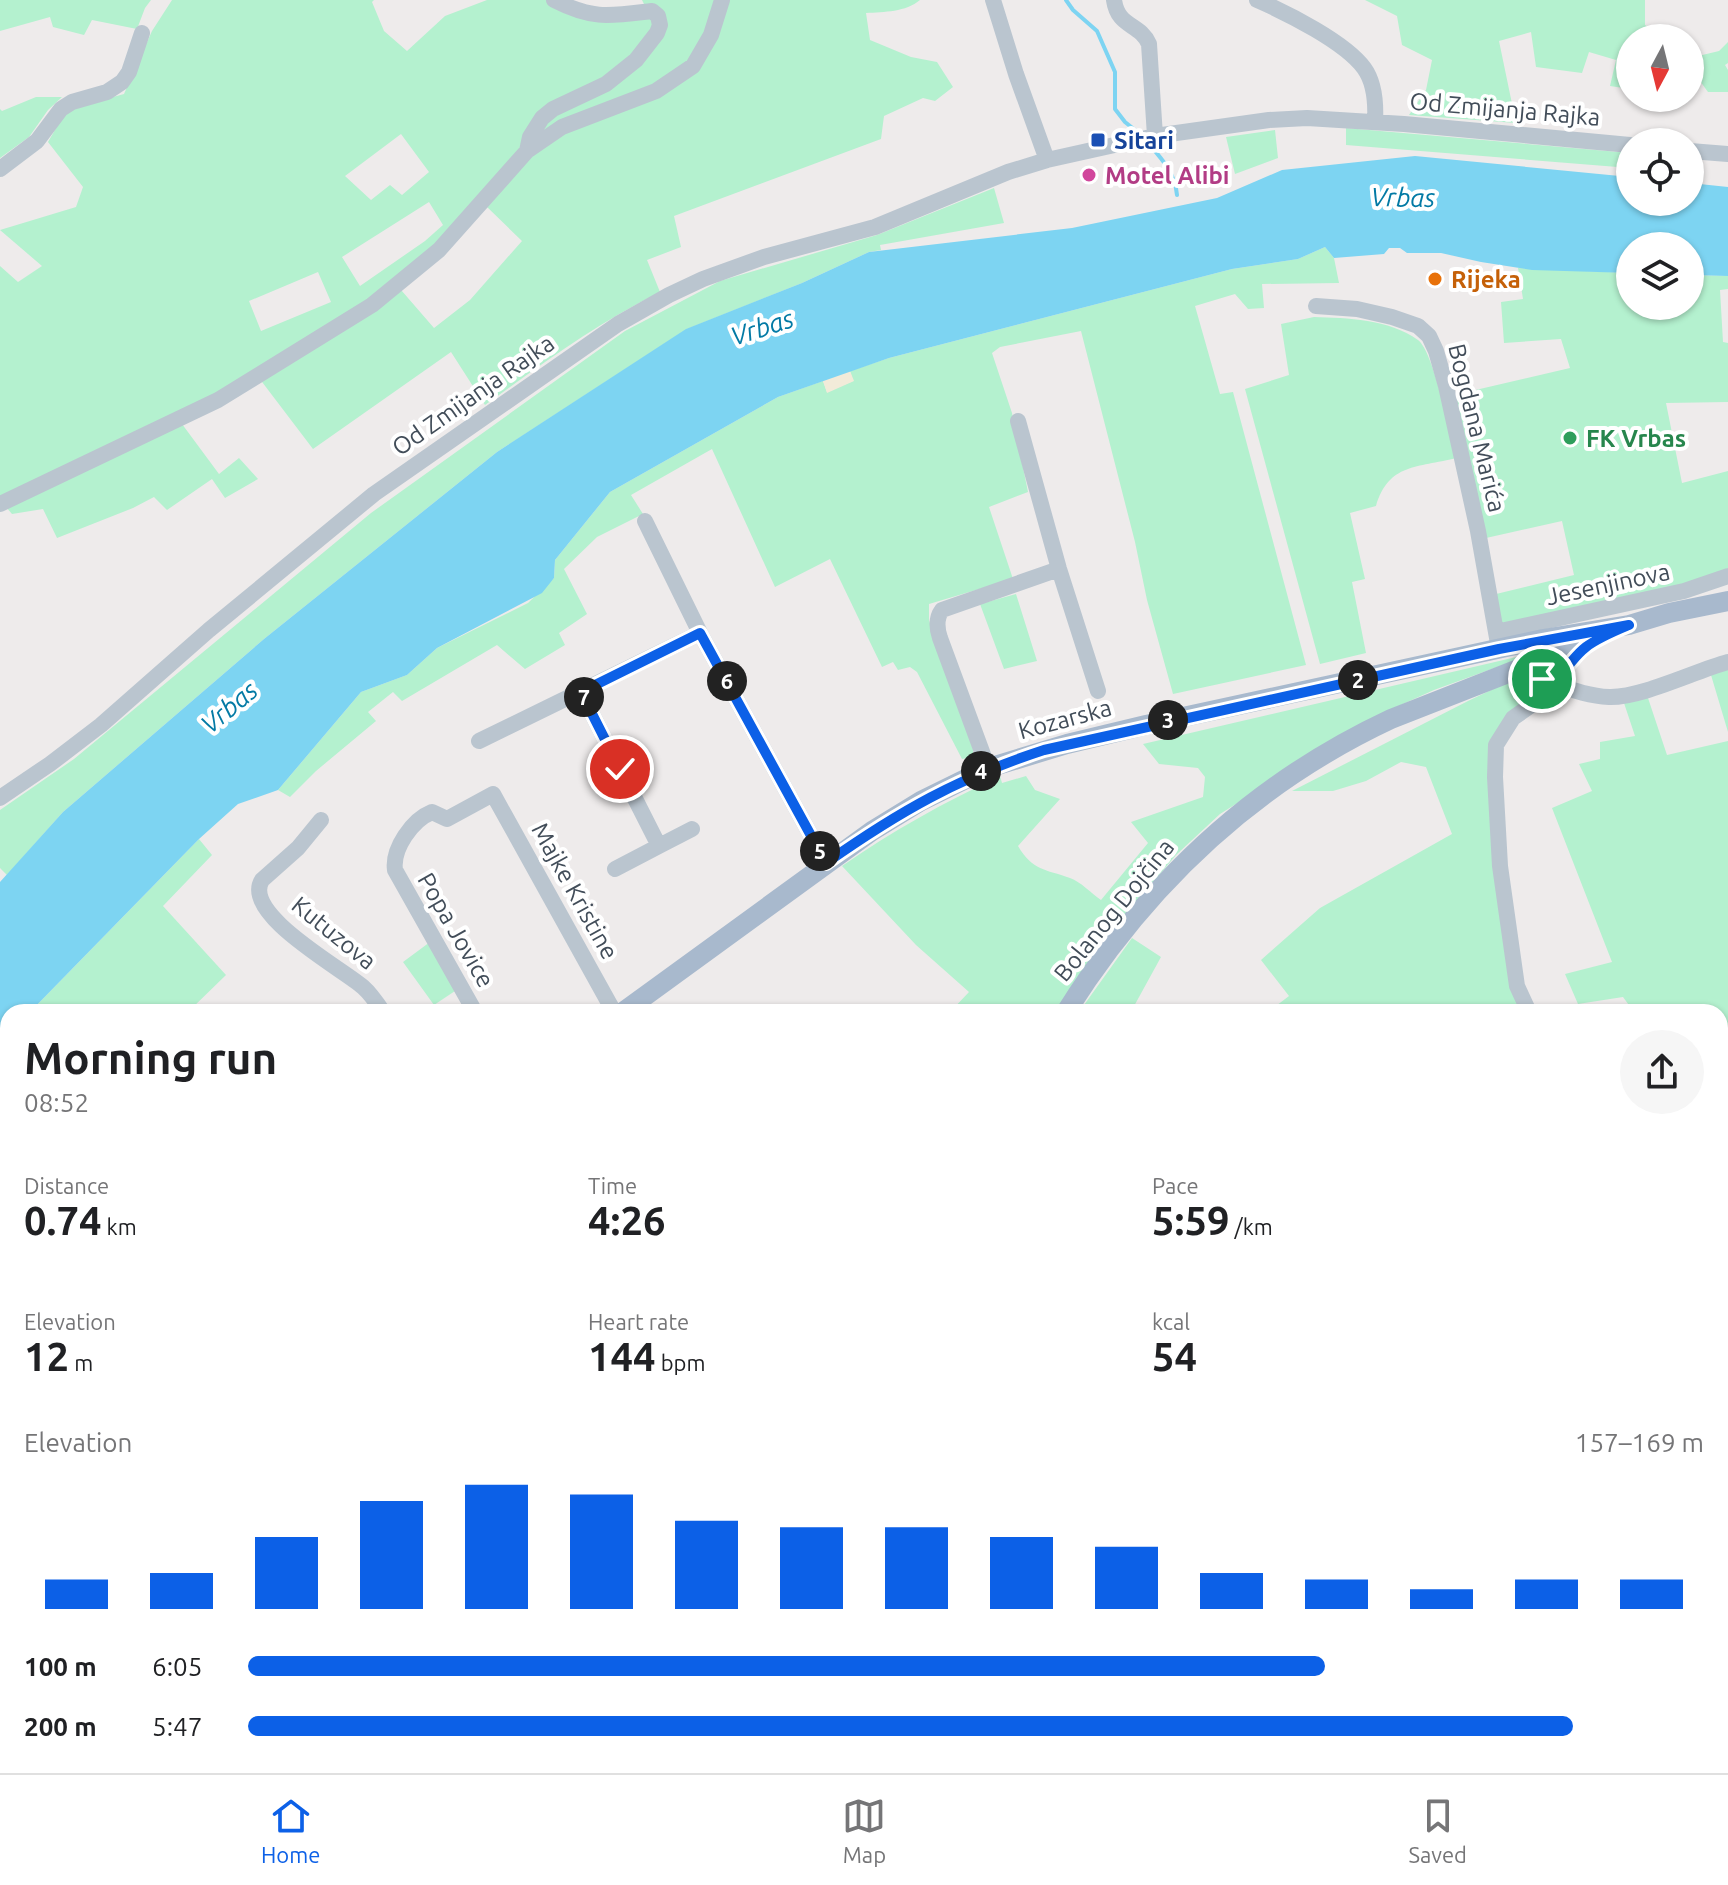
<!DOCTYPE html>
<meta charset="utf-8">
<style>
:root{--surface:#fff;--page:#f6f6f6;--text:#202124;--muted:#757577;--line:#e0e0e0;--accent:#0c60e7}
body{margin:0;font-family:Ubuntu,sans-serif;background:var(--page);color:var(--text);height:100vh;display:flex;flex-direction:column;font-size:30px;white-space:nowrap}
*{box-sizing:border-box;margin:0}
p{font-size:26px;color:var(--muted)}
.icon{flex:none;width:44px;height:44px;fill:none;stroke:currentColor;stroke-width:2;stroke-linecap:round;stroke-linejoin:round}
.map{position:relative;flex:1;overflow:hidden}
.sheet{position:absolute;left:0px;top:1004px;width:1728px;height:770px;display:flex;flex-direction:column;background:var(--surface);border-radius:24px 24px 0 0;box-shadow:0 2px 6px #0004}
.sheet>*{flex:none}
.needle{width:52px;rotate:187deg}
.buttons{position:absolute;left:1616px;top:24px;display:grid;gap:16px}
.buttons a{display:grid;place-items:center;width:88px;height:88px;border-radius:50%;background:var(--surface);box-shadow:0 2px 6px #0004;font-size:40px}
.pin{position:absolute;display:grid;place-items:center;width:68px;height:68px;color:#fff;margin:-34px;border:4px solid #fff;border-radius:50%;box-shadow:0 2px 8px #0007}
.km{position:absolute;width:40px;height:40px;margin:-20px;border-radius:50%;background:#222;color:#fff;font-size:22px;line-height:40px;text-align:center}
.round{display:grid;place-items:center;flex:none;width:84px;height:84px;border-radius:42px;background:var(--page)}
.overview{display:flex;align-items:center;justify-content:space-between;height:136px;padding:0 24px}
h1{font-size:44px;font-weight:700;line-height:60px}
.figures{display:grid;grid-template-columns:repeat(3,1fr);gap:12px;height:136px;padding:8px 24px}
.figures div{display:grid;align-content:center}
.figures b{font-size:40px;font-weight:700}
.figures small{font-size:22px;font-weight:400}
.figures p{font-size:22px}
.chart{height:224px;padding:16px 24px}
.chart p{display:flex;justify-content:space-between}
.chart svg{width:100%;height:144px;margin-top:8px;stroke:var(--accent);stroke-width:6}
ul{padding:0 24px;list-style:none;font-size:26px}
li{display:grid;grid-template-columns:128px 96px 1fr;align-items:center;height:60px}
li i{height:20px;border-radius:10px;background:var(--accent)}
.tab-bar{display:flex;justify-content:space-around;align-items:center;height:112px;border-top:2px solid var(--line);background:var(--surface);font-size:22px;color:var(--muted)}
.tab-bar a{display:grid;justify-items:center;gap:4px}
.tab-bar .current{color:var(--accent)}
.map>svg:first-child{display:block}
.green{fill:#b4f1cf;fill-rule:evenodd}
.sand{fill:#f2ebd9}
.water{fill:#7dd4f2}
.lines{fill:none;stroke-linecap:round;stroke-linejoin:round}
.stream{stroke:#7dd4f2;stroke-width:4}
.minor{stroke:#bac5cf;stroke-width:16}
.major{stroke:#a8b9cd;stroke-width:20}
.route-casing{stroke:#fff;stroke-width:16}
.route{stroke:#0c60e7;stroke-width:10}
.transit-dot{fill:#1a4fb4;stroke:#fff;stroke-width:3}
.hotel-dot{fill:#d1479c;stroke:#fff;stroke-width:3}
.food-dot{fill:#e8710a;stroke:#fff;stroke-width:3}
.leisure-dot{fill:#2e9e5b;stroke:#fff;stroke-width:3}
.labels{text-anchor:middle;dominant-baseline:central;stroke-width:8;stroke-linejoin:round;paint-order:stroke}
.street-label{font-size:24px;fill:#424d59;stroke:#fff}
.transit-label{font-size:24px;font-weight:bold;fill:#164399;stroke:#fff;text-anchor:start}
.hotel-label{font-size:24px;font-weight:bold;fill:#b23c85;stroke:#fff;text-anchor:start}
.food-label{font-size:24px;font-weight:bold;fill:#c56008;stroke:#fff;text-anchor:start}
.leisure-label{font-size:24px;font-weight:bold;fill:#27864d;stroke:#fff;text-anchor:start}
.water-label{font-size:26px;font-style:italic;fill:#037aa5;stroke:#fff}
</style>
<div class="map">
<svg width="1728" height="1773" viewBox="0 0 1728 1773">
<rect width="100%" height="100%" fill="#eeebeb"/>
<!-- green -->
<path class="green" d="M 0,0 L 151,0 L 145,8 L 137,29 L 92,20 L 84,35 L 53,27 L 50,17 L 0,31 Z
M 172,0 L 374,0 L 372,2 L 384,31 L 407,51 L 445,16 L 487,0 L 546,0 L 564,11 L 646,8 L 642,0 L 920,0 C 906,12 884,12 866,13 L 870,40 L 911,57 L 937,62 L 953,87 L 935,101 L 923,98 L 884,116 L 881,139 L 674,216 L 681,247 L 647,260 L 660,292 C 597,323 542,364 485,405 L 451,352 L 313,449 L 256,374 L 0,497 L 0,266 L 18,282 L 42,266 L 0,230 L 76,207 L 83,187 L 48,142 L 63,116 L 73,108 L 124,94 L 152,31 ZM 401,134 L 429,172 L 402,195 L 390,185 L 371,200 L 345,176 ZM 429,202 L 443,225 L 425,241 L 360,286 L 342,257 ZM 487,207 L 522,241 L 470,300 L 434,328 L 395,283 L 438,243 ZM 318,272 L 331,302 L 261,331 L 249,301 Z
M 1365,0 L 1645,0 L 1645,25 L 1656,32 L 1657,38 L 1630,38 L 1630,89 L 1610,86 L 1616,60 L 1589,52 L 1582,73 L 1536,67 L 1531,32 L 1499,41 L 1516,123 L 1409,115 L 1426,90 L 1432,60 L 1402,45 L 1397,16 Z
M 1728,42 L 1728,63 L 1725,65 L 1728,70 L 1728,92 L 1708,92 L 1700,81 L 1690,79 L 1690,58 L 1719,51 Z
M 36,97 L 62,97 L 48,110 L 29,137 L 0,158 L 0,109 L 2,111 Z
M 1346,128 L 1630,153 L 1630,168 L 1346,145 Z
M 1275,130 L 1278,158 L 1235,174 L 1226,137 Z
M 994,188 L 1004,223 L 880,245 L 881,250 L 869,252 L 802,283 L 687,329 L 497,452 L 264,639 L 63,812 L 7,875 L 0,868 L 0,810 L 74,759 L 371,513 L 625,331 L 720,281 L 877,235 Z
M 1325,247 L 1334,258 L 1339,283 L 1262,284 L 1264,308 L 1248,309 L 1235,294 L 1195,306 L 1220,394 L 1233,392 L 1306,665 L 1173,694 L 1147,600 L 1135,542 L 1081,331 L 1000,347 L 992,353 L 1012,413 L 1028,492 L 989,507 L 1013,579 L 929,604 L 929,620 L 973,749 L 973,757 L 962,759 L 917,672 L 910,667 L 898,670 L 893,662 L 882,667 L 830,559 L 775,587 L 712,449 L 631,495 L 643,514 L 597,537 L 564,569 L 587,614 L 559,633 L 565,645 L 525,669 L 497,645 L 402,701 L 393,692 L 368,712 L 376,721 L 316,771 L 290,797 L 278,790 L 361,692 L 407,675 L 437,648 L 528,603 L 554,578 L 555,560 L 610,492 L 778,397 L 823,381 L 827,392 L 853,381 L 850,371 L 889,358 L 1232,269 L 1298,259 Z
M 1518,268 L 1630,273 L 1630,306 L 1690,306 L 1690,275 L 1728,276 L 1728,289 L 1720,290 L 1723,342 L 1728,343 L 1728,402 L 1666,403 L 1682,483 L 1728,471 L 1728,568 L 1684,587 L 1500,624 L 1492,595 L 1574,575 L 1562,521 L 1486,538 L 1454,395 L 1570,368 L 1561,339 L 1504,343 L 1501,302 L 1523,299 Z
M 1314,317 C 1347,318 1389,319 1418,340 C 1434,352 1450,435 1456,458 C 1417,468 1389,463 1376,506 L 1350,513 L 1365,579 L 1352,582 L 1366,653 L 1320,664 L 1245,389 L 1289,375 L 1281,324 Z
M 182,424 L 219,474 L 239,458 L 258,479 L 225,498 L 212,479 L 167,510 L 154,497 L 133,508 L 57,538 L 43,509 L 12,514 L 6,507 Z
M 1016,594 L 1037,661 L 1004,669 L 980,604 Z
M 1538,652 L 1434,690 L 1374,717 L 1220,814 L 1176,855 L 1124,917 L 1058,1012 L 950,1012 L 969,992 L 916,945 L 842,866 C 894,830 943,803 1000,776 L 1002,783 L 1026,776 L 1035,790 L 1060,799 L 1018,846 C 1033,871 1045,869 1070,878 C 1081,882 1091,893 1101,900 L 1148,843 L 1131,822 L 1203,797 L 1205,777 L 1198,768 L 1159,764 L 1143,744 Z
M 1728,669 L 1728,732 L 1711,675 Z
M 1520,680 L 1544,684 L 1491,748 L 1524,1012 L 1268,1012 L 1289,996 L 1261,960 L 1320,908 L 1452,834 L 1426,767 L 1401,762 L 1366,781 L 1333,791 L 1292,791 L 1468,701 L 1506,683 Z
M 1647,695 L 1667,755 L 1728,741 L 1728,1359 L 1720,1364 L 1720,1012 L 1634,1012 L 1623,997 L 1578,1004 L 1565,974 L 1612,962 L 1552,808 L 1592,791 L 1579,764 L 1600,759 L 1600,742 L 1635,736 L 1624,703 Z
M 199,839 L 212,855 L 163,906 L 226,975 L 188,1012 L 161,1012 L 156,1007 L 147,1012 L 30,1012 Z
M 1132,938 L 1161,957 L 1133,1008 L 1138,1012 L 1079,1012 Z
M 430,942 L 458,989 L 434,1005 L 403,962 Z
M 8,1038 L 8,1090 L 0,1099 L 0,1048 Z
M 1728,1375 L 1728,1475 L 1720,1469 L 1720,1378 Z
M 1728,1684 L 1728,1773 L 1078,1773 L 1076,1766 L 1720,1766 L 1720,1704 Z
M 196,1766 L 258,1767 L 261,1773 L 197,1773 Z"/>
<!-- sand -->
<path class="sand" d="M 850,371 L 854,381 L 827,393 L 823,381 Z"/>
<!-- water -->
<path class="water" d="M 1415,156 L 1630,177 L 1630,202 L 1690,202 L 1690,183 L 1728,187 L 1728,276 L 1690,275 L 1690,246 L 1630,246 L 1630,273 L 1532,270 L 1481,262 L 1441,253 L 1407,253 L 1400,248 L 1389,248 L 1384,254 L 1334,258 L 1325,247 L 1298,259 L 1232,269 L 889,358 L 778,397 L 610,492 L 555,560 L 554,578 L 542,593 L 437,648 L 407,675 L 361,692 L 278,790 L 238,804 L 199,839 L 30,1012 L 8,1012 L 8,1038 L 0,1048 L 0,882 L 63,812 L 264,639 L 497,452 L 686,329 L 802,283 L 869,252 L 1072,228 L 1217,198 L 1282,170 Z"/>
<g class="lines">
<!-- stream -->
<path class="stream" d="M 1066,0 L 1073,10 L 1097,31 L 1115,72 L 1115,109 L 1125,122 L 1140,134
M 1149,144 C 1162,159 1175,173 1177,195"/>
<!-- minor -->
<path class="minor" d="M 993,0 L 1016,74 L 1047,160
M 1114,0 C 1118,28 1140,23 1149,44 L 1155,136
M 1257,0 C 1287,13 1345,42 1364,68 C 1375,83 1376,104 1375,122
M 527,151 L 530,137 L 542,118 L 553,109 L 606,84 L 636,60 L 657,33 L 660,25 L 658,16 L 652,11 C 610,16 593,20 554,0
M 1690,151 L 1728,154
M 0,169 L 37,141 L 61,109 L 72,102 L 107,92 L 122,82 L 129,72 L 142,33
M 1316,306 L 1357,309 L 1392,317 L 1418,326 L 1429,336 L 1436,351 L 1446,386 L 1478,531 L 1499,649
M 1018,421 L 1059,569 L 1098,691
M 0,504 L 218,400 L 372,305 L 439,250 L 527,151 L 562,127 L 656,91 L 693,66 L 711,35 L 722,0
M 645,521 L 700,633 L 826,863
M 1496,632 L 1684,591 L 1728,576
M 1506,673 C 1541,676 1574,695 1609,697 C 1641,698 1695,671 1728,662
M 581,692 L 659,846 L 615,869
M 479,741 L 700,633
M 988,768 L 940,638 C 937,629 936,618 942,610 L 1059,569
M 0,798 L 50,764 L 101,725 L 209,630 L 374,494 L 618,324 L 669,295 L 703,279 L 764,257 L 875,227 L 1008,172 L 1047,160 L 1155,136 L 1269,120 L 1307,118 L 1404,124 L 1630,145
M 321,820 L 298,848 L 262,880 C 241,914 343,969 363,987 C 371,994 377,1003 383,1012
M 659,846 L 692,829
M 475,1012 L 395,870 C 392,849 412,820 432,812 L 447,819 L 493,794 L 614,1012
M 1529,1012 L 1517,986 L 1500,866 L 1495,777 L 1496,745 L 1513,718 L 1540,699 L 1555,684 L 1574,657 L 1589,643
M 0,1282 L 6,1286 L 8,1283
M 1720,1373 L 1728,1370
M 0,1447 L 8,1453
M 1720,1473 L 1728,1478
M 1720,1579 L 1728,1566
M 778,1766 L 785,1773
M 969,1766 L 981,1773
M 298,1773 L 298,1766"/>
<!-- major -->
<path class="major" d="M 623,1012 L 872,831 L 921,801 L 988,768 L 1067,744 L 1146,725 L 1543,639 L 1629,625 L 1669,613 L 1728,601
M 1066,1012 C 1146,885 1254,783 1391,719 L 1592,640
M 0,1695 L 8,1682
M 821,1773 L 823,1766"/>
</g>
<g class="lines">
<defs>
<path id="route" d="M 620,769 L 581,692 L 700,633 L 826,863 C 900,811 958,778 1044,750 L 1499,649 L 1629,625 C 1588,642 1580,647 1555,684 L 1542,679"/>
</defs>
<!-- route casing -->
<use href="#route" class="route-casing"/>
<!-- route -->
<use href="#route" class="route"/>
</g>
<!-- markers -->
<rect class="transit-dot" x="1090" y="132" width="16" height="16" rx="4"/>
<circle class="hotel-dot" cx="1089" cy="175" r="8"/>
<circle class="food-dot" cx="1435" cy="279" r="8"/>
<circle class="leisure-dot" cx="1570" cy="438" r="8"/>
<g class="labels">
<!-- street labels -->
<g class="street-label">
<text transform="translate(1505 109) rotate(5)">Od Zmijanja Rajka</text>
<text transform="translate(473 395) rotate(-35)">Od Zmijanja Rajka</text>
<text transform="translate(1477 428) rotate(76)">Bogdana Marića</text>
<text transform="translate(1608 584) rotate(-12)">Jesenjinova</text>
<text transform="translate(1065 719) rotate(-15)">Kozarska</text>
<text transform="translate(575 891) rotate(61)">Majke Kristine</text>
<text transform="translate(1114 910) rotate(-51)">Bolanog Dojčina</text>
<text transform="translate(456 930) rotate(60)">Popa Jovice</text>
<text transform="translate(334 933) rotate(39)">Kutuzova</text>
</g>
<!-- transit labels -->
<g class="transit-label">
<text x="1114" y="140">Sitari</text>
</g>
<!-- hotel labels -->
<g class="hotel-label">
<text x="1105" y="175">Motel Alibi</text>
</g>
<!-- food labels -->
<g class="food-label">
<text x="1451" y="279">Rijeka</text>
</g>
<!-- leisure labels -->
<g class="leisure-label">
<text x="1586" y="438">FK Vrbas</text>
</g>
<!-- water labels -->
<g class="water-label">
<text transform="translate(1403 197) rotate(1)">Vrbas</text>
<text transform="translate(762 327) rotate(-18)">Vrbas</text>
<text transform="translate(229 707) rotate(-40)">Vrbas</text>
</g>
</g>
</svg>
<div class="buttons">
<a><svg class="needle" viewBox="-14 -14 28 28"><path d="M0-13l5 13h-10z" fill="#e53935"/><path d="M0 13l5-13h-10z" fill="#757577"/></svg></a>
<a><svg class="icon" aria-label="locate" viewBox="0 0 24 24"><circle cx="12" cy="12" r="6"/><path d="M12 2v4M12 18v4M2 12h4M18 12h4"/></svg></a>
<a><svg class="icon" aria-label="layers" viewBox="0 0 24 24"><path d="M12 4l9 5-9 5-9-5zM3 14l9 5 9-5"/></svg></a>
</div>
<div class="pin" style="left:1542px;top:679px;background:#1e9e55"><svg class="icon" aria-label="arrive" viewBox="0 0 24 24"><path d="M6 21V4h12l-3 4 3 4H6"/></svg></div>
<div class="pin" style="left:620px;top:769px;background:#d93025"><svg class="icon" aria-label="check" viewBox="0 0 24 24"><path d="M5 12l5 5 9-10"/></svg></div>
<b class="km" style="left:1358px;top:680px">2</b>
<b class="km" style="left:1168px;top:720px">3</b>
<b class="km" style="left:981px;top:771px">4</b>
<b class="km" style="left:820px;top:851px">5</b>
<b class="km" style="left:727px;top:681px">6</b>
<b class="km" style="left:584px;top:697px">7</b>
<section class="sheet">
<div class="overview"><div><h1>Morning run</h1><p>08:52</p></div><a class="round"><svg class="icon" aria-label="share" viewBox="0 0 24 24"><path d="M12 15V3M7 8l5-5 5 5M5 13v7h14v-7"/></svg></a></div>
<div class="figures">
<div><p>Distance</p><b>0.74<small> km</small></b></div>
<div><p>Time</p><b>4:26</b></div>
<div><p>Pace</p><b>5:59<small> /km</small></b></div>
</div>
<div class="figures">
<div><p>Elevation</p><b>12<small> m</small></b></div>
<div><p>Heart rate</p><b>144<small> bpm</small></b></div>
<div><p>kcal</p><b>54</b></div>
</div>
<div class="chart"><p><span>Elevation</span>157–169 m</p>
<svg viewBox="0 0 160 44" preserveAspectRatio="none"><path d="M5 44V35M15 44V33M25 44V22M35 44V11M45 44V6M55 44V9M65 44V17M75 44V19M85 44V19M95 44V22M105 44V25M115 44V33M125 44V35M135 44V38M145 44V35M155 44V35"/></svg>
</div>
<ul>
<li><b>100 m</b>6:05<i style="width:74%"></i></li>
<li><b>200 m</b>5:47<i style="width:91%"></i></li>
</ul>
</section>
</div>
<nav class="tab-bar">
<a class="current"><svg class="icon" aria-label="home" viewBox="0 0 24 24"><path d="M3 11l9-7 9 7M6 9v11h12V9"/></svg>Home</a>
<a><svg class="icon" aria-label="map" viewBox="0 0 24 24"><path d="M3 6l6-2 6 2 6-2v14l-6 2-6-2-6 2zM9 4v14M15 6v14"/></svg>Map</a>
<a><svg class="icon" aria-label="saved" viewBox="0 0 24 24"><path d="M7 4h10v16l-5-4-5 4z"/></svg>Saved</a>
</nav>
